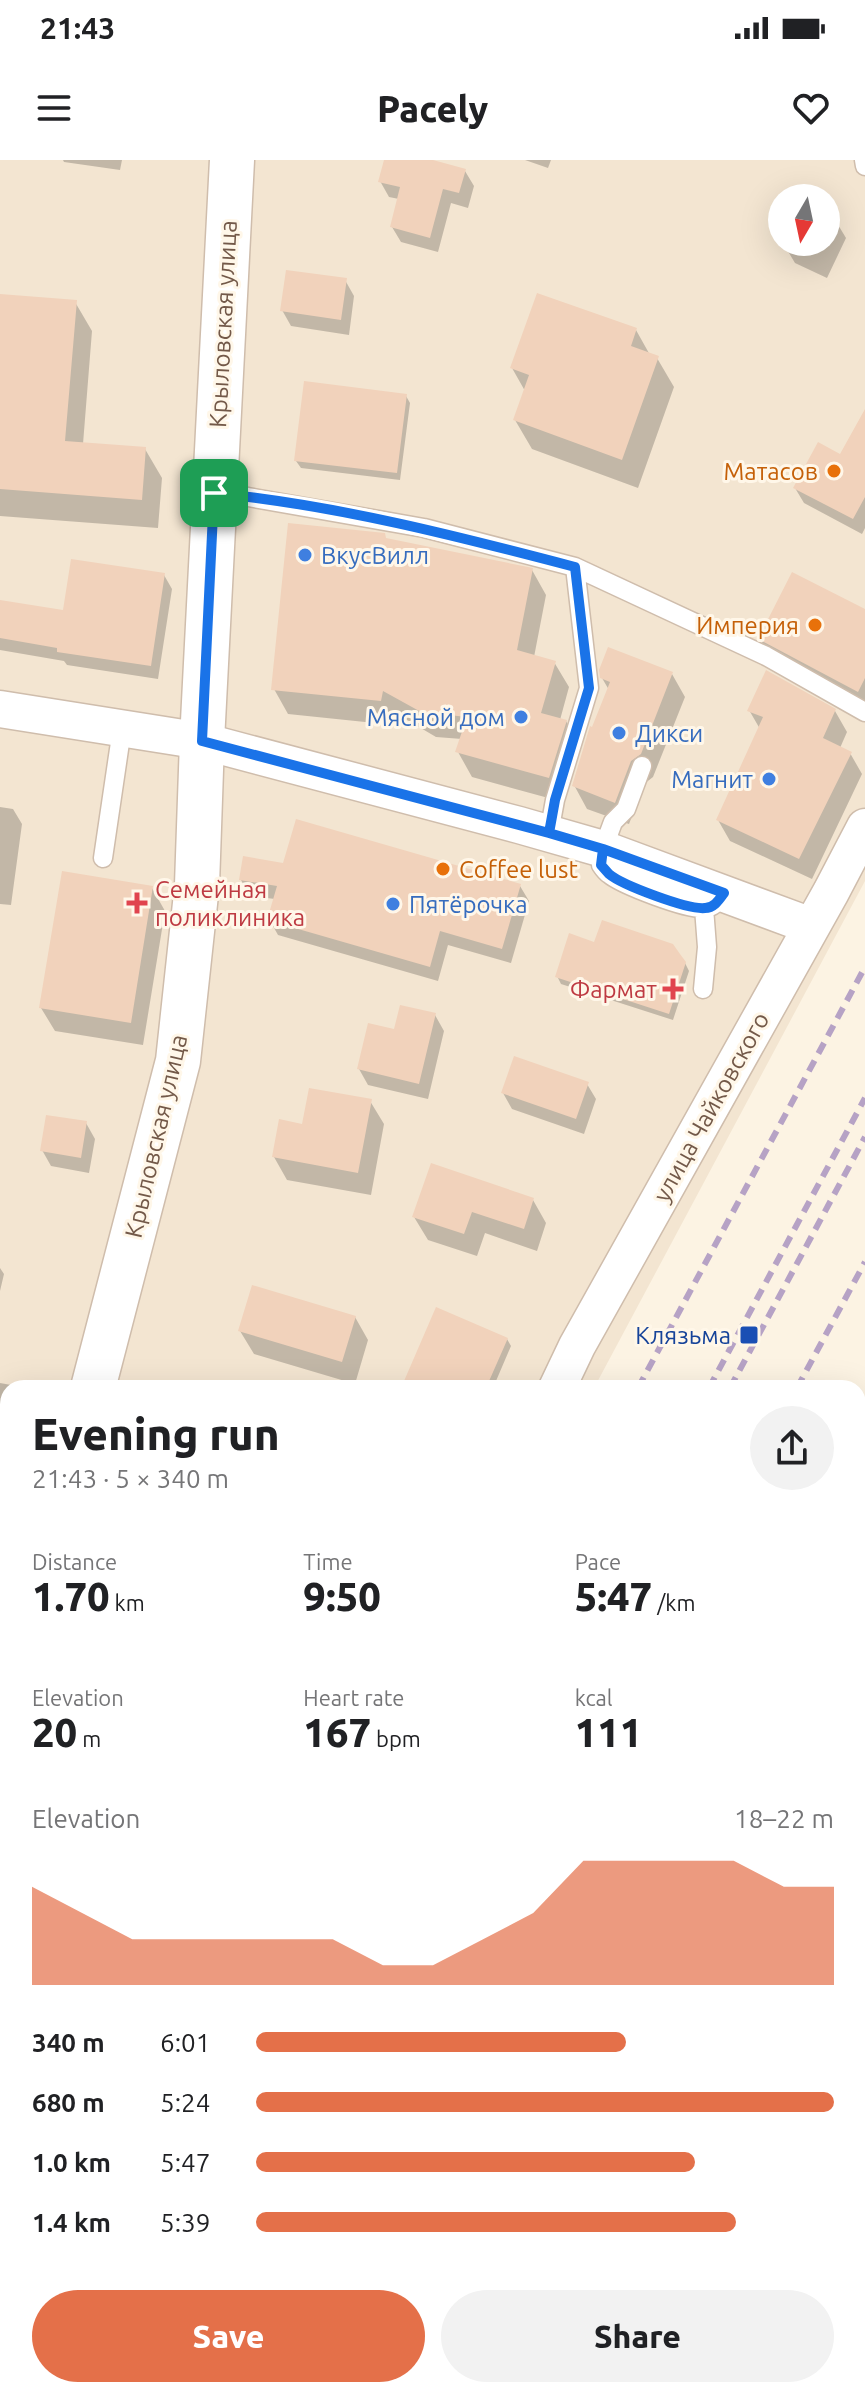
<!DOCTYPE html>
<meta charset="utf-8">
<style>
:root{--surface:#fff;--page:#f2f2f2;--text:#202124;--muted:#757577;--accent:#e47049}
body{margin:0;font-family:Ubuntu,sans-serif;background:var(--page);color:var(--text);height:100vh;display:flex;flex-direction:column;font-size:30px;white-space:nowrap}
*{box-sizing:border-box;margin:0}
p{font-size:26px;color:var(--muted)}
.icon{flex:none;width:44px;height:44px;fill:none;stroke:currentColor;stroke-width:2;stroke-linecap:round;stroke-linejoin:round}
.map{position:relative;flex:1;overflow:hidden}
.panel{position:absolute;left:0px;top:1220px;width:866px;height:1018px;display:flex;flex-direction:column;background:var(--surface);border-radius:24px 24px 0 0;box-shadow:0 8px 32px #0002}
.panel>*{flex:none}
.needle{width:52px;rotate:189deg}
.controls{position:absolute;left:768px;top:24px;display:grid;gap:16px}
.controls a{display:grid;place-items:center;width:72px;height:72px;border-radius:50%;background:var(--surface);box-shadow:0 8px 32px #0002;font-size:40px}
.pin{position:absolute;display:grid;place-items:center;width:68px;height:68px;color:#fff;margin:-34px;border-radius:16px;box-shadow:0 4px 12px #0006}
.round{display:grid;place-items:center;flex:none;width:84px;height:84px;border-radius:42px;background:var(--page)}
.head{display:flex;align-items:center;justify-content:space-between;height:136px;padding:0 32px}
h1{font-size:44px;font-weight:800;line-height:60px}
.stats{display:grid;grid-template-columns:repeat(3,1fr);gap:12px;height:136px;padding:8px 32px}
.stats div{display:grid;align-content:center}
.stats b{font-size:40px;font-weight:800}
.stats small{font-size:22px;font-weight:400}
.stats p{font-size:22px}
.chart{height:224px;padding:16px 32px}
.chart p{display:flex;justify-content:space-between}
.chart svg{width:100%;height:144px;margin-top:8px;fill:var(--accent);opacity:.7}
.cta{display:flex;gap:16px;margin-top:auto;padding:16px 32px}
.cta a{flex:1;height:92px;border-radius:48px;background:var(--accent);color:#fff;font-size:32px;font-weight:800;line-height:92px;text-align:center}
.cta a+a{background:var(--page);color:var(--text)}
ul{padding:0 32px;list-style:none;font-size:26px}
li{display:grid;grid-template-columns:128px 96px 1fr;align-items:center;height:60px}
li i{height:20px;border-radius:10px;background:var(--accent)}
.status{display:flex;justify-content:space-between;align-items:center;height:56px;padding:0 40px;background:var(--surface);direction:ltr}
.status svg{height:22px;fill:currentColor}
header{display:flex;justify-content:space-between;align-items:center;height:104px;padding:0 32px;background:var(--surface);font-size:36px;font-weight:800}
.map>svg:first-child{display:block}
.residential{fill:#f3e5d1;fill-rule:evenodd}
.shadow{fill:#0003}
.building{fill:#f1d2bb}
.lines{fill:none;stroke-linecap:round;stroke-linejoin:round}
.service-casing{stroke:#cfbdac;stroke-width:21}
.minor-casing{stroke:#cfbdac;stroke-width:39}
.tertiary-casing{stroke:#cfbdac;stroke-width:47}
.secondary-casing{stroke:#d2bdaa;stroke-width:47}
.service{stroke:#fff;stroke-width:18}
.minor{stroke:#fff;stroke-width:36}
.tertiary{stroke:#fff;stroke-width:44}
.secondary{stroke:#fff;stroke-width:44}
.rail{stroke:#b6a2c5;stroke-width:6;stroke-dasharray:12 8;stroke-linecap:butt}
.route-casing{stroke:#fff;stroke-width:16}
.route{stroke:#1a73e8;stroke-width:10}
.food-dot{fill:#e8710a;stroke:#fff7e9;stroke-width:3}
.shop-dot{fill:#3f7fe0;stroke:#fff7e9;stroke-width:3}
.health-dot{fill:#e0444e;stroke:#fff7e9;stroke-width:3}
.transit-dot{fill:#1a4fb4;stroke:#fff7e9;stroke-width:3}
.labels{text-anchor:middle;dominant-baseline:central;stroke-width:6;stroke-linejoin:round;paint-order:stroke}
.street-label{font-size:24px;fill:#735949;stroke:#fff7e9}
.food-label{font-size:24px;fill:#c56008;stroke:#fff7e9;text-anchor:end}
.shop-label{font-size:24px;fill:#366cbe;stroke:#fff7e9;text-anchor:start}
.health-label{font-size:24px;fill:#be3a42;stroke:#fff7e9;text-anchor:start}
.transit-label{font-size:24px;fill:#164399;stroke:#fff7e9;text-anchor:end}
</style>
<div class="status"><b>21:43</b><svg viewBox="0 0 49 12"><path d="M0 12V9h3v3zM5 12V6h3v6zM10 12V3h3v9zM15 12V0h3v12zM26 1h20v11H26zM47 4h2v5h-2z"/></svg></div>
<header><svg class="icon" aria-label="menu" viewBox="0 0 24 24"><path d="M4 6h16M4 12h16M4 18h16"/></svg>Pacely<svg class="icon" aria-label="heart" viewBox="0 0 24 24"><path d="M12 20l-8-8c-3-5 5-10 8-4 3-6 11-1 8 4z"/></svg></header>
<div class="map">
<svg width="865" height="2237" viewBox="0 0 865 2237">
<rect width="100%" height="100%" fill="#fcf3e3"/>
<!-- residential -->
<path class="residential" d="M 0,0 L 865,0 L 865,721 L 594,1228 L 8,1228 L 8,2230 L 65,2230 L 61,2237 L 0,2237 ZM 782,38 L 826,38 L 826,82 L 782,82 Z
M 865,1374 L 865,1994 L 858,1992 L 858,1386 Z
M 858,2048 L 865,2050 L 865,2237 L 382,2237 L 386,2230 L 858,2230 Z"/>
<!-- shadow -->
<path class="shadow" d="M 63,0 L 122,0 L 120,10 L 64,2 Z
M 386,0 L 425,0 L 465,11 L 474,26 L 468,48 L 451,43 L 438,92 L 401,82 L 392,67 L 399,39 L 389,37 L 380,21 Z
M 525,0 L 551,0 L 548,8 Z
M 826,58 L 837,63 L 846,78 L 827,118 L 795,103 L 786,88 L 788,82 L 826,82 Z
M 345,120 L 354,136 L 349,175 L 291,166 L 282,150 Z
M 0,136 L 75,142 L 92,171 L 83,284 L 145,289 L 162,318 L 158,368 L 0,356 Z
M 636,170 L 650,195 L 657,198 L 674,227 L 638,328 L 532,289 L 515,260 L 525,231 L 512,208 Z
M 406,236 L 410,243 L 400,320 L 301,308 L 296,301 Z
M 865,269 L 865,368 L 862,374 L 804,343 L 795,328 L 841,297 Z
M 386,380 L 532,410 L 546,435 L 534,497 L 554,502 L 569,527 L 560,560 L 566,561 L 580,586 L 563,642 L 472,617 L 458,592 L 462,579 L 436,577 L 397,554 L 394,565 L 288,554 L 274,529 Z
M 164,415 L 172,429 L 158,519 L 67,505 L 64,501 L 0,490 L 0,442 L 65,452 Z
M 865,451 L 865,551 L 774,502 L 760,479 Z
M 672,514 L 685,537 L 653,617 L 644,624 L 629,664 L 587,649 L 574,625 L 609,530 L 602,518 Z
M 749,550 L 835,551 L 847,572 L 840,588 L 850,593 L 862,614 L 812,719 L 730,681 L 718,660 L 760,569 Z
M 0,647 L 13,649 L 22,664 L 11,745 L 0,744 Z
M 285,705 L 520,726 L 529,741 L 511,803 L 448,785 L 438,821 L 278,775 L 269,759 L 275,739 L 250,736 L 241,720 Z
M 152,728 L 165,751 L 143,885 L 55,871 L 41,848 Z
M 596,785 L 685,803 L 689,811 L 673,860 L 561,824 L 557,816 Z
M 435,855 L 444,871 L 428,939 L 368,925 L 359,909 L 396,871 Z
M 587,924 L 596,939 L 584,974 L 512,949 L 503,933 Z
M 370,941 L 384,964 L 371,1035 L 287,1020 L 274,997 L 304,966 Z
M 86,963 L 95,979 L 89,1013 L 51,1006 L 42,990 Z
M 533,1040 L 546,1063 L 537,1091 L 485,1073 L 477,1096 L 428,1080 L 414,1057 Z
M 0,1108 L 4,1114 L 0,1131 Z
M 355,1157 L 368,1180 L 355,1224 L 254,1194 L 240,1171 Z
M 507,1179 L 511,1186 L 493,1228 L 404,1228 Z
M 0,1223 L 28,1228 L 8,1228 L 8,1314 L 0,1313 Z
M 0,1900 L 8,1904 L 8,1975 L 2,1988 L 0,1987 Z
M 0,2070 L 8,2074 L 8,2139 L 0,2135 Z
M 561,2230 L 633,2230 L 638,2237 L 558,2237 Z
M 711,2230 L 772,2230 L 785,2237 L 708,2237 Z"/>
<!-- building -->
<path class="building" d="M 384,0 L 433,0 L 466,9 L 459,33 L 443,29 L 430,78 L 390,67 L 400,27 L 378,22 Z
M 286,110 L 347,118 L 341,160 L 280,151 Z
M 537,133 L 637,168 L 631,186 L 659,196 L 622,300 L 513,260 L 529,215 L 510,208 Z
M 0,134 L 77,140 L 65,281 L 146,287 L 142,340 L 0,329 Z
M 304,221 L 407,234 L 397,313 L 294,301 Z
M 865,249 L 865,337 L 853,359 L 793,328 L 818,282 L 840,294 Z
M 288,363 L 385,373 L 386,378 L 533,408 L 517,490 L 556,501 L 541,553 L 567,560 L 549,618 L 455,592 L 467,557 L 421,552 L 383,531 L 381,541 L 271,530 Z
M 71,399 L 165,413 L 151,506 L 57,492 L 57,488 L 0,478 L 0,440 L 63,450 Z
M 792,412 L 865,449 L 865,518 L 858,532 L 758,479 Z
M 608,487 L 673,512 L 641,594 L 631,601 L 615,643 L 572,626 L 590,566 L 592,567 L 610,522 L 600,518 L 599,510 Z
M 766,510 L 836,549 L 823,578 L 852,592 L 799,699 L 716,660 L 763,557 L 747,551 Z
M 296,659 L 521,724 L 502,789 L 440,771 L 430,807 L 267,760 L 277,726 L 239,720 L 243,696 L 283,703 Z
M 62,711 L 153,726 L 131,863 L 39,848 Z
M 602,760 L 673,784 L 680,794 L 686,802 L 669,854 L 555,817 L 569,773 L 594,782 Z
M 400,845 L 436,853 L 419,924 L 357,909 L 368,863 L 394,869 Z
M 514,896 L 589,922 L 576,959 L 501,933 Z
M 309,928 L 372,939 L 358,1013 L 272,997 L 279,959 L 302,964 Z
M 46,955 L 87,961 L 81,998 L 40,991 Z
M 431,1003 L 534,1038 L 524,1069 L 472,1052 L 464,1074 L 412,1057 Z
M 252,1125 L 356,1156 L 342,1202 L 238,1171 Z
M 436,1147 L 508,1178 L 486,1228 L 401,1228 Z"/>
<g class="lines">
<defs>
<path id="service" d="M 864,0 L 865,6
M 214,333 L 248,337 L 424,368 L 575,407 L 766,496 L 865,552
M 642,606 L 626,649 L 613,662 L 603,689 L 601,705 C 603,708 606,712 609,714 C 622,725 688,750 704,748 C 714,748 719,740 724,733
M 549,673 L 555,640 L 589,528 L 575,407
M 103,698 L 122,569
M 703,829 L 707,787 L 704,748
M 858,2155 L 865,2133
M 847,2230 L 865,2236"/>
<path id="minor" d="M 0,549 L 202,581 L 519,665 L 603,689 L 811,766
M 557,1228 L 577,1186 L 831,732 L 865,667
M 858,2018 L 865,2021
M 37,2237 L 41,2230"/>
<path id="tertiary" d="M 93,1228 L 178,901 L 197,725 L 202,581 L 232,0
M 0,1497 L 5,1498 L 8,1488"/>
<path id="secondary" d="M 858,1336 L 865,1323
M 363,2237 L 367,2230"/>
</defs>
<!-- service casing -->
<use href="#service" class="service-casing"/>
<!-- minor casing -->
<use href="#minor" class="minor-casing"/>
<!-- tertiary casing -->
<use href="#tertiary" class="tertiary-casing"/>
<!-- secondary casing -->
<use href="#secondary" class="secondary-casing"/>
<!-- service -->
<use href="#service" class="service"/>
<!-- minor -->
<use href="#minor" class="minor"/>
<!-- tertiary -->
<use href="#tertiary" class="tertiary"/>
<!-- secondary -->
<use href="#secondary" class="secondary"/>
<!-- rail -->
<path class="rail" d="M 638,1228 L 865,807
M 709,1228 L 865,938
M 730,1228 L 865,977
M 797,1228 L 865,1102
M 100,2237 L 104,2230
M 165,2237 L 168,2230
M 192,2237 L 196,2230
M 253,2237 L 257,2230"/>
</g>
<g class="lines">
<defs>
<path id="route" d="M 214,333 L 202,581 L 549,673 L 603,689 L 724,733 C 719,740 714,748 705,748 C 688,750 622,725 609,714 C 609,714 601,705 601,705 L 603,689 L 549,673 L 555,640 L 589,528 L 575,407 C 457,376 336,345 214,333"/>
</defs>
<!-- route casing -->
<use href="#route" class="route-casing"/>
<!-- route -->
<use href="#route" class="route"/>
</g>
<!-- markers -->
<g class="food-dot">
<circle cx="834" cy="311" r="8"/>
<circle cx="815" cy="465" r="8"/>
<circle cx="443" cy="709" r="8"/>
</g>
<g class="shop-dot">
<circle cx="305" cy="395" r="8"/>
<circle cx="521" cy="557" r="8"/>
<circle cx="619" cy="573" r="8"/>
<circle cx="769" cy="619" r="8"/>
<circle cx="393" cy="744" r="8"/>
</g>
<g class="health-dot">
<path d="M133 731h8v8h8v8h-8v8h-8v-8h-8v-8h8z"/>
<path d="M669 817h8v8h8v8h-8v8h-8v-8h-8v-8h8z"/>
</g>
<rect class="transit-dot" x="739" y="1165" width="20" height="20" rx="4"/>
<g class="labels">
<!-- street labels -->
<g class="street-label">
<text transform="translate(223 164) rotate(-87)">Крыловская улица</text>
<text transform="translate(711 947) rotate(-61)">улица Чайковского</text>
<text transform="translate(156 976) rotate(-77)">Крыловская улица</text>
</g>
<!-- food labels -->
<g class="food-label">
<text x="818" y="311">Матасов</text>
<text x="799" y="465">Империя</text>
<text x="459" y="709" text-anchor="start">Coffee lust</text>
</g>
<!-- shop labels -->
<g class="shop-label">
<text x="321" y="395">ВкусВилл</text>
<text x="505" y="557" text-anchor="end">Мясной дом</text>
<text x="635" y="573">Дикси</text>
<text x="753" y="619" text-anchor="end">Магнит</text>
<text x="409" y="744">Пятёрочка</text>
</g>
<!-- health labels -->
<g class="health-label">
<text x="155" y="729">Семейная<tspan x="155" dy="28">поликлиника</tspan></text>
<text x="657" y="829" text-anchor="end">Фармат</text>
</g>
<!-- transit labels -->
<g class="transit-label">
<text x="731" y="1175">Клязьма</text>
</g>
</g>
</svg>
<div class="controls">
<a><svg class="needle" viewBox="-14 -14 28 28"><path d="M0-13l5 13h-10z" fill="#e53935"/><path d="M0 13l5-13h-10z" fill="#757577"/></svg></a>
</div>
<div class="pin" style="left:214px;top:333px;background:#1e9e55"><svg class="icon" aria-label="arrive" viewBox="0 0 24 24"><path d="M6 21V4h12l-3 4 3 4H6"/></svg></div>
<section class="panel">
<div class="head"><div><h1>Evening run</h1><p>21:43 · 5 × 340 m</p></div><a class="round"><svg class="icon" aria-label="share" viewBox="0 0 24 24"><path d="M12 15V3M7 8l5-5 5 5M5 13v7h14v-7"/></svg></a></div>
<div class="stats">
<div><p>Distance</p><b>1.70<small> km</small></b></div>
<div><p>Time</p><b>9:50</b></div>
<div><p>Pace</p><b>5:47<small> /km</small></b></div>
</div>
<div class="stats">
<div><p>Elevation</p><b>20<small> m</small></b></div>
<div><p>Heart rate</p><b>167<small> bpm</small></b></div>
<div><p>kcal</p><b>111</b></div>
</div>
<div class="chart"><p><span>Elevation</span>18–22 m</p>
<svg viewBox="0 0 160 44" preserveAspectRatio="none"><path d="M0 44V14L10 22L20 30L30 30L40 30L50 30L60 30L70 38L80 38L90 30L100 22L110 6L120 6L130 6L140 6L150 14L160 14V44z"/></svg>
</div>
<ul>
<li><b>340 m</b>6:01<i style="width:64%"></i></li>
<li><b>680 m</b>5:24<i style="width:100%"></i></li>
<li><b>1.0 km</b>5:47<i style="width:76%"></i></li>
<li><b>1.4 km</b>5:39<i style="width:83%"></i></li>
</ul>
<div class="cta"><a>Save</a><a>Share</a></div>
</section>
</div>
